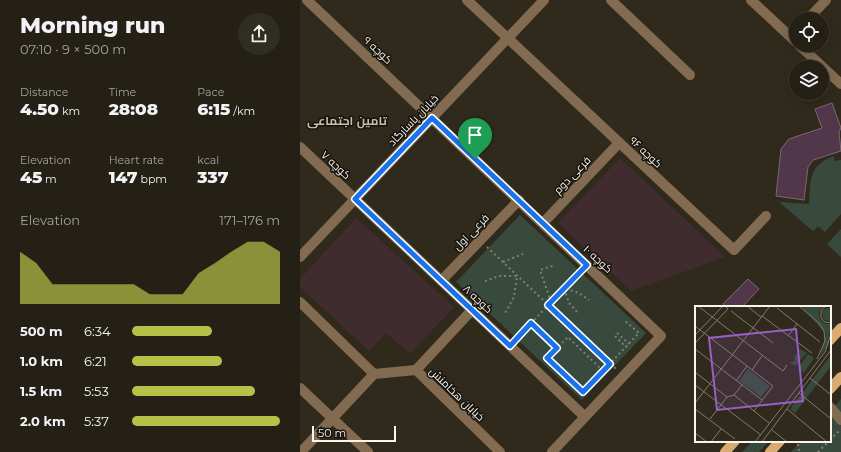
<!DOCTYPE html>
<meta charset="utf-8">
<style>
:root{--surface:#242015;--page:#302d22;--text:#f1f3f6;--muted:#a3a3a0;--line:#413e34;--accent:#b7c148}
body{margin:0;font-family:Montserrat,Cairo,sans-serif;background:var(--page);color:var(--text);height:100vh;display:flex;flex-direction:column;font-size:15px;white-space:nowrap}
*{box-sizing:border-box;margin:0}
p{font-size:13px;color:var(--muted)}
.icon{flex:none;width:22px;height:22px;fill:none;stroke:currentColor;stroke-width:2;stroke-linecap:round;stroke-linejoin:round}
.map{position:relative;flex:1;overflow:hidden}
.drawer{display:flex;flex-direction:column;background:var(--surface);width:300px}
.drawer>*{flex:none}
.fabs{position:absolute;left:489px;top:12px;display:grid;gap:8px}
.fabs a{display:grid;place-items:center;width:40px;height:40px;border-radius:50%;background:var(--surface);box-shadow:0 2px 10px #0003,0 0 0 1px var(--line);font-size:20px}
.scale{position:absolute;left:12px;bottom:10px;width:84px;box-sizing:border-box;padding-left:4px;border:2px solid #f8f5eb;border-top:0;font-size:11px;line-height:14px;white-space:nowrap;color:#f8f5eb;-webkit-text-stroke:3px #16130d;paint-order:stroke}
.pin{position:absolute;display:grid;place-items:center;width:34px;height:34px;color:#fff;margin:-41px -17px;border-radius:50% 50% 50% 0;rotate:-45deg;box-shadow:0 0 4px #0007}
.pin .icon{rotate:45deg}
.round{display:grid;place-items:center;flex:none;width:42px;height:42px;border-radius:21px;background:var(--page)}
.headline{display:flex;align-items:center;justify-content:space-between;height:68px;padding:0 20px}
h1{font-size:22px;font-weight:800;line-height:30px}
.stats{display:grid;grid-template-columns:repeat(3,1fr);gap:6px;height:68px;padding:4px 20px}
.stats div{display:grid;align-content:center}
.stats b{font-size:17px;font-weight:800}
.stats small{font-size:11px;font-weight:400}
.stats p{font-size:11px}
.chart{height:112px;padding:8px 20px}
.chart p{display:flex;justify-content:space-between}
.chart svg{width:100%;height:72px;margin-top:4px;fill:var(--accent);opacity:.7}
ul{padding:0 20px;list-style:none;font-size:13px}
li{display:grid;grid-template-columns:64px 48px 1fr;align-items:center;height:30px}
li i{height:10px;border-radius:5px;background:var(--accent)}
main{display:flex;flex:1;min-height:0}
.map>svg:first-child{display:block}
.education{fill:#402c2e}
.green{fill:#384a3d}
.building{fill:#52364a;stroke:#796974}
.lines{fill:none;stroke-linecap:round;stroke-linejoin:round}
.path{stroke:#837e72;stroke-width:2;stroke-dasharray:2 3;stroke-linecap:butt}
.minor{stroke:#826b50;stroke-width:10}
.major{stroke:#daab70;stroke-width:10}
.route-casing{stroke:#fff;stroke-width:8}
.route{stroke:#1a73e8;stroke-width:5}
.labels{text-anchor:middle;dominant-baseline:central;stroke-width:3;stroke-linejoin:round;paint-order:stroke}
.street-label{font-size:11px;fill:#f8f5eb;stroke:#16130d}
.neighbourhood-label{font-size:12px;font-weight:bold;fill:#c5beac;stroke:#16130d}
.inset-road{fill:none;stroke:#807b6f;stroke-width:1}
.view{fill:#9a5eca;fill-opacity:0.15;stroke:#9a5eca;stroke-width:2}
.inset-edge{fill:none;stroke:#f8f5eb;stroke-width:2}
</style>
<main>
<section class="drawer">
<div class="headline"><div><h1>Morning run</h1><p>07:10 · 9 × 500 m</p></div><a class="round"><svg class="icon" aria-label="share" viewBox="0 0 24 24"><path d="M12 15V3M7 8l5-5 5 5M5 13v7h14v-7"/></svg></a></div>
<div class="stats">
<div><p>Distance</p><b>4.50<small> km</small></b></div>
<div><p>Time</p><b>28:08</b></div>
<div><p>Pace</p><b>6:15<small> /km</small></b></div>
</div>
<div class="stats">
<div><p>Elevation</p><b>45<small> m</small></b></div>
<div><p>Heart rate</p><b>147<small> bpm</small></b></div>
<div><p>kcal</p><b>337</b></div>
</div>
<div class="chart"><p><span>Elevation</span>171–176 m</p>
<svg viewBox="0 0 160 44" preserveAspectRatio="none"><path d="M0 44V12L10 19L20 32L30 32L40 32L50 32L60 32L70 32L80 38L90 38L100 38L110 25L120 19L130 12L140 6L150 6L160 12V44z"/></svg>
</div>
<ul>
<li><b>500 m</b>6:34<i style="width:54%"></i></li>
<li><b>1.0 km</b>6:21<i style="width:61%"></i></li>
<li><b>1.5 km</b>5:53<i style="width:83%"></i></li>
<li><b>2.0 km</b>5:37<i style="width:100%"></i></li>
</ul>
</section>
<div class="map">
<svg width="541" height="452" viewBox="0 0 541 452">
<rect width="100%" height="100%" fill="#302a1c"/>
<!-- education -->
<path class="education" d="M 320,158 L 425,257 L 331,291 L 258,223 Z
M 56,218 L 154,307 L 110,354 L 86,333 L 69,351 L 0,287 L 0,279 Z"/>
<!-- green -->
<path class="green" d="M 534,156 L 534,161 L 541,160 L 541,214 L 525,232 L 518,226 L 513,231 L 479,202 L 509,204 C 511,179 508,166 534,156 Z
M 220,215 L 346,333 L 282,400 L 156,282 Z
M 541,229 L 541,257 L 527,244 Z
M 541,399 L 541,452 L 491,452 L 501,441 L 530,441 L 530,411 Z
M 453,441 L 469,441 L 459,452 L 442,452 Z"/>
<!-- building -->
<path class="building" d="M 532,103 L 541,128 L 539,132 L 541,151 L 513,160 L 508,167 L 504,200 L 476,196 L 481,149 L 489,139 L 522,128 L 515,109 Z
M 448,279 L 459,289 L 442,307 L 426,307 L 423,304 Z"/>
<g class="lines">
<!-- path -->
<path class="path" d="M 187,247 L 316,369
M 203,262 L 223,254
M 185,281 L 199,276 L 217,276 L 214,297 L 205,313
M 251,302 L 240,270 L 255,265
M 277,312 L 269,303 L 264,288 L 279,293 L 289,300
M 231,323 L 257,348
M 317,333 L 329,344
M 315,336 L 326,347
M 217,338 L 279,273
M 303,371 L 268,337 L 247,358 L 283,392 L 339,333 L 324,320
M 530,440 L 540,430
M 498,444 L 499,452
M 518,452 L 529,441"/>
<!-- minor -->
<path class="minor" d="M 7,0 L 361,336 L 252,452
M 167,0 L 434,250 L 466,216
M 311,0 L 390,75
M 451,0 L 496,42
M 508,19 L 526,0
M 499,45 L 541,84
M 0,147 L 284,416
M 243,223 L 319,143
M 0,257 L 244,0
M 141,281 L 219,200
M 0,302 L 74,374 L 116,370 L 200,452
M 116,370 L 172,310
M 0,388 L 68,452
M 530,407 L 541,420
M 1,452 L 74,374"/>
<!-- major -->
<path class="major" d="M 530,340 L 541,328
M 530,389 L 541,377
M 425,452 L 435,441
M 470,452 L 480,441"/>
</g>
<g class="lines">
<defs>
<path id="route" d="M 132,118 L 287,265 L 248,305 L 310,364 L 283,392 L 247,358 L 257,348 L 231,323 L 210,346 L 55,199 Z"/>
</defs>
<!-- route casing -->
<use href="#route" class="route-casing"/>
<!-- route -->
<use href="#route" class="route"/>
</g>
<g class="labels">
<!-- street labels -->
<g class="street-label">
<text transform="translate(78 50) rotate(43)">کوچه ۹</text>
<text transform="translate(113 120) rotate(-46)">خیابان پاسارگاد</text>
<text transform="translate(346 152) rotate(43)">کوچه ۹۶</text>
<text transform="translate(36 165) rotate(43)">کوچه ۷</text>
<text transform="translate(272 175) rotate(-46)">فرعی دوم</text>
<text transform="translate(171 232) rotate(-46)">فرعی اول</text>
<text transform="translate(298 259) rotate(43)">کوچه ۱۰</text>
<text transform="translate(178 299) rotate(43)">کوچه ۸</text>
<text transform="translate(157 394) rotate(44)">خیابان هخامنش</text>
</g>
<!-- neighbourhood labels -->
<g class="neighbourhood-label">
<text x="47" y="120">تامین اجتماعی</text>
</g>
</g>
<!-- overview -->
<g transform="translate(395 306)">
<rect width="136" height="136" fill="#302a1c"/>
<path d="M 106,0 L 128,0 L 124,5 L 125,13 L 131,18 L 136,18 L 133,38 L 125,51 L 131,28 ZM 131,2 L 136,2 L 136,16 L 128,13 L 127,5 ZM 103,42 L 112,47 L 100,60 L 94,56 L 99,56 L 100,49 L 105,48 ZM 113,48 L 119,52 L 109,67 L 103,62 ZM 136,49 L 136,60 L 100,107 L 95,103 ZM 53,63 L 75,80 L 66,91 L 44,75 Z" fill="#384a3d"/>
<path class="inset-road" d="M 3,0 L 88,65 L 92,59M 52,0 L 66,11M 104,0 L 124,17 L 129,25 L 130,35 L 122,53M 131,0 L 126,4 L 126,12 L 130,16 L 136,17M 82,2 L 125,36M 36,5 L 78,37M 67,10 L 117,47M 0,20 L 78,80 L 59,105M 0,29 L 28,0M 93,30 L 102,18M 0,37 L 33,3 L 30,0M 0,43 L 67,94M 57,64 L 67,50M 0,66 L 32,91 L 39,89 L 74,117M 115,72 L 136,89M 41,75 L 52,60M 0,79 L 66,129M 104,87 L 136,113M 39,89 L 47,79M 0,97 L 75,0M 0,103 L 40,133M 92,103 L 132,136M 15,113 L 32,91M 77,124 L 92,136M 0,127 L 12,136M 16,136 L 26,123M 60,136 L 130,46 L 136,28M 67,136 L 136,44"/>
<path class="view" d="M 101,23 L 108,95 L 22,104 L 14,32 Z"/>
<rect width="136" height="136" class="inset-edge"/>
</g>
</svg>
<div class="fabs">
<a><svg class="icon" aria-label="locate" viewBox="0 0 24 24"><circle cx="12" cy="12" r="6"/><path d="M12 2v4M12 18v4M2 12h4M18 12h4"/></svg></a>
<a><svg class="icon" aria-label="layers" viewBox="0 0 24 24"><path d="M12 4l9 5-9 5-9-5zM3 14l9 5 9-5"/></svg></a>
</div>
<div class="scale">50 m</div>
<div class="pin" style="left:175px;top:159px;background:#1e9e55"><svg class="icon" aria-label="arrive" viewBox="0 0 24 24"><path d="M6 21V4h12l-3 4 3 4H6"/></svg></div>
</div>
</main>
